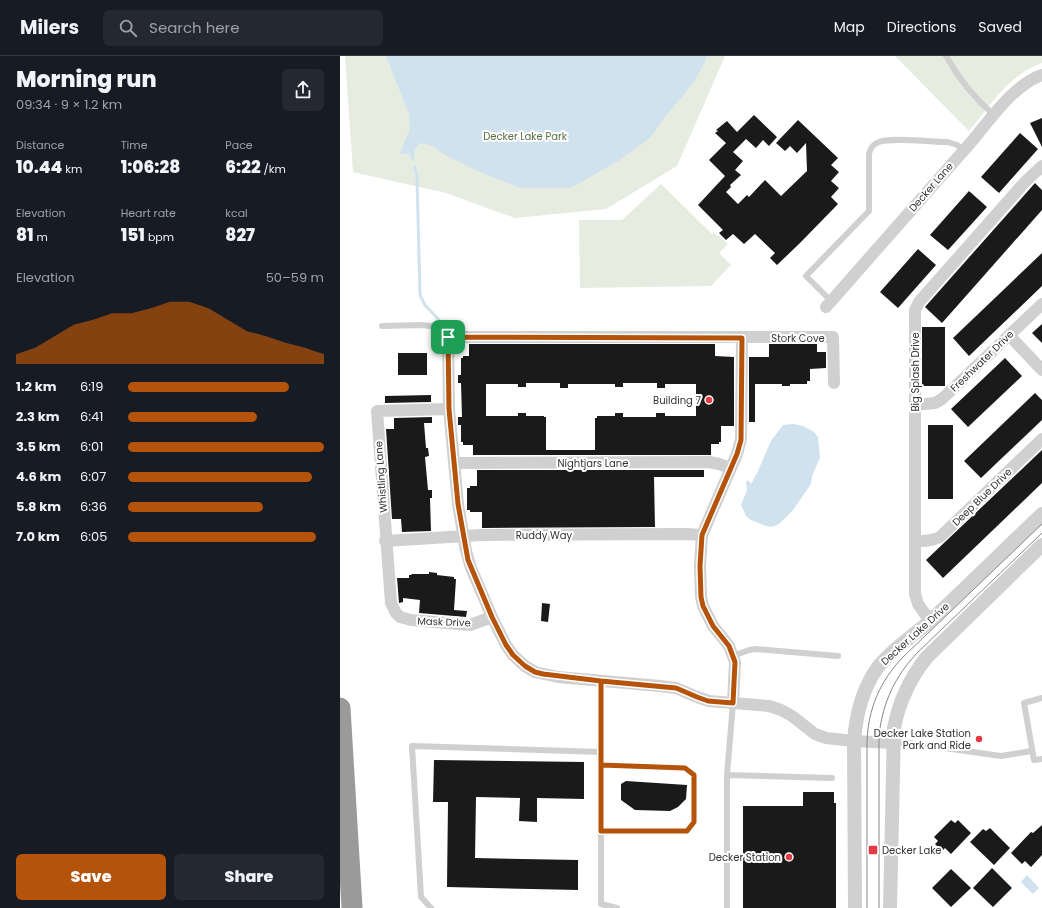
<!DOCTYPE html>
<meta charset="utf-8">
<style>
:root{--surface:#171b24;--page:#242831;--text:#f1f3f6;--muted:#9ea1a6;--line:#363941;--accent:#b45309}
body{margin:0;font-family:Poppins,sans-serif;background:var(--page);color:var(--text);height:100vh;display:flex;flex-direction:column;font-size:15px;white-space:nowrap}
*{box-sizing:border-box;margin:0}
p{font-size:13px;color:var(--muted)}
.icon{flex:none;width:22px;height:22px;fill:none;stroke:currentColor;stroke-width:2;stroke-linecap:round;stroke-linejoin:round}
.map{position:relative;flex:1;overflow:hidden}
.drawer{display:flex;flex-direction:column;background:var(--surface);width:340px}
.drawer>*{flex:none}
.pin{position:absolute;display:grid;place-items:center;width:34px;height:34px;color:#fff;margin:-17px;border-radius:8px;box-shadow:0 2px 6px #0006}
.round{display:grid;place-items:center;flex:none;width:42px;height:42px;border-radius:6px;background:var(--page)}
.summary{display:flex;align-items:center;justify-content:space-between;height:68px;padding:0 16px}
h1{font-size:22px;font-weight:800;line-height:30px}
.stats{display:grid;grid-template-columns:repeat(3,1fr);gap:6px;height:68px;padding:4px 16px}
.stats div{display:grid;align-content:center}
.stats b{font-size:17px;font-weight:800}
.stats small{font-size:11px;font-weight:400}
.stats p{font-size:11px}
.chart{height:112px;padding:8px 16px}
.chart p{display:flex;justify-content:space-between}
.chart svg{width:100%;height:72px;margin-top:4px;fill:var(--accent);opacity:.7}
.primary-button{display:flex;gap:8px;margin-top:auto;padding:8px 16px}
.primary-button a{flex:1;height:46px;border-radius:6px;background:var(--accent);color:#fff;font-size:16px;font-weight:800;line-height:46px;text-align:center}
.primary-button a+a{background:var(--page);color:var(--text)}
ul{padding:0 16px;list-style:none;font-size:13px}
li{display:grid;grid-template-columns:64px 48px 1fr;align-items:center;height:30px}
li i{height:10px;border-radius:5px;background:var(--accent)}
header{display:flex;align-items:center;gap:24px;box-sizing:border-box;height:56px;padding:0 20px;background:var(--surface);border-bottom:1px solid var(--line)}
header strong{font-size:19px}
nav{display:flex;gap:22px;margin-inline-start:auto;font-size:14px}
.search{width:280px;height:36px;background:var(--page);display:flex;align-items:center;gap:10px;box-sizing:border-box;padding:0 14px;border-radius:6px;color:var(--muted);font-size:15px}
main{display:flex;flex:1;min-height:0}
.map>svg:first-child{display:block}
.green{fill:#e6ecdf}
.water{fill:#cfe2ee}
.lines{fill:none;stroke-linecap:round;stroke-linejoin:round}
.stream{stroke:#cfe2ee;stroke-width:3}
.building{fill:#1a1a1a;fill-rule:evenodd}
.service{stroke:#d0d0d0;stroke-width:6}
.minor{stroke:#d0d0d0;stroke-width:12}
.tertiary{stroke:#d0d0d0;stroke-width:14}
.motorway{stroke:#9a9a9a;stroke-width:21}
.tram{stroke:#888;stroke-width:1}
.route-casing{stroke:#fff;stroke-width:8}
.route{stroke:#b45309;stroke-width:5}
.poi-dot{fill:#e63946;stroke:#fff;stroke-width:1.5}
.labels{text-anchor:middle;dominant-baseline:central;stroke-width:4;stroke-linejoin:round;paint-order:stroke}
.park-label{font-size:10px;fill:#56703f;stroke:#fff}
.street-label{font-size:10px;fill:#333;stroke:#fff}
.poi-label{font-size:10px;fill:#333;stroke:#fff;text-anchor:end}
</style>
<header>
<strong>Milers</strong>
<div class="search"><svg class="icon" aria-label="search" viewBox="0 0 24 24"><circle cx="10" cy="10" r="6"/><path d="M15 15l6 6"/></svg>Search here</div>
<nav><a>Map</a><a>Directions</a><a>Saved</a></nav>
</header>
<main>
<section class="drawer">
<div class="summary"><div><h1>Morning run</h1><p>09:34 · 9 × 1.2 km</p></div><a class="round"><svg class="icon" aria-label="share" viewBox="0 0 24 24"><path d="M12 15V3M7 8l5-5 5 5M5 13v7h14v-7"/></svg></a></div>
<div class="stats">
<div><p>Distance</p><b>10.44<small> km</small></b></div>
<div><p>Time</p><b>1:06:28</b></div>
<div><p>Pace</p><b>6:22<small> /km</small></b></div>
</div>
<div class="stats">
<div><p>Elevation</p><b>81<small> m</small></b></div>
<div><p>Heart rate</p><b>151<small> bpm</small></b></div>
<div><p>kcal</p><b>827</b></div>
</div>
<div class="chart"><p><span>Elevation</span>50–59 m</p>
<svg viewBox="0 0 160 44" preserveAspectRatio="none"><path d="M0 44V38L10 34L20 27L30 20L40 17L50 13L60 13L70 10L80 6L90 6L100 10L110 17L120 24L130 27L140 31L150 34L160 38V44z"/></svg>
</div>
<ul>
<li><b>1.2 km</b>6:19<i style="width:82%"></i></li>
<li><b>2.3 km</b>6:41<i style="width:66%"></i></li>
<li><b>3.5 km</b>6:01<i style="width:100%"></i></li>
<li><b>4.6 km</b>6:07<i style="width:94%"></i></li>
<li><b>5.8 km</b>6:36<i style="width:69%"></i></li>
<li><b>7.0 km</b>6:05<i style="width:96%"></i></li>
</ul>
<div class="primary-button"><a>Save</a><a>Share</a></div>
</section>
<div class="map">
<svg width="702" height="852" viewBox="0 0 702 852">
<rect width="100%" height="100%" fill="#fff"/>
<!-- green -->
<path class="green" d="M 5,0 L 385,0 L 337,110 L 266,153 L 175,162 L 106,137 L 13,116 Z
M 555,0 L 702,0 L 702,7 C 668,19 651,49 629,75 Z
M 321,128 L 372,178 L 374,176 L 377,180 L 378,179 L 388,188 L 379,197 L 391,209 L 371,230 L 240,232 L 239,164 L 282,164 Z"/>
<!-- water -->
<path class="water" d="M 46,0 L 366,0 L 366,4 L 354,26 L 325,61 L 310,82 L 278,105 L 231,132 L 180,132 L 140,116 L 105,99 L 91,89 L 80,87 L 75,93 L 74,99 L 70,100 L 68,97 L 61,98 L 60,97 L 70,73 L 69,58 Z
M 454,368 L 463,370 L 474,376 L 478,381 L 480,402 L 472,420 L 471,428 L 453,454 L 439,468 L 432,471 L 426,470 L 411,464 L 406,460 L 401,449 L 407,434 L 406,426 L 408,424 L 411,428 L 417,417 L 431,385 L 443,369 Z
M 687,819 L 699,832 L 693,838 L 681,826 Z"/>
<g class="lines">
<!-- stream -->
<path class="stream" d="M 72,100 L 73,103
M 75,111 L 77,121 L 80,239 L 85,249 L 100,265"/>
</g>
<!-- building -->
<path class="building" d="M 414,59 L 437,81 L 429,90 L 423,84 L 416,92 L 406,83 L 393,96 L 403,105 L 395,114 L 401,119 L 390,129 L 391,131 L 386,136 L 398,148 L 407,139 L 409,141 L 425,124 L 441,140 L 467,115 L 466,87 L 457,97 L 450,90 L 445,95 L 436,87 L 458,64 L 498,102 L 491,109 L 499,116 L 491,125 L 499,132 L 491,141 L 498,148 L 460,187 L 437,209 L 430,202 L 435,197 L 415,178 L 404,188 L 393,178 L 386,184 L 379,177 L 383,174 L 358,149 L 385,120 L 369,104 L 386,87 L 375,77 L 378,75 L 376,74 L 387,65 L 397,76 Z
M 702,62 L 702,91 L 690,67 Z
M 680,77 L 698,93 L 659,137 L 641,121 Z
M 695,127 L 702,134 L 702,154 L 602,267 L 585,251 Z
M 629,135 L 647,151 L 608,194 L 590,179 Z
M 578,193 L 596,209 L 558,252 L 540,236 Z
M 702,197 L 702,230 L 629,300 L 613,282 Z
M 702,268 L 702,287 L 692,277 Z
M 582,271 L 605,271 L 605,330 L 582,330 Z
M 129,288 L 375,288 L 375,300 L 394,301 L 394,370 L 381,370 L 381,386 L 379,386 L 379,388 L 371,388 L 371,399 L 133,399 L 133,389 L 123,389 L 123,386 L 121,386 L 121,369 L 118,369 L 118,361 L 122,361 L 121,327 L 118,327 L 118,319 L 121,319 L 121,302 L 123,302 L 123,300 L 129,300 ZM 186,327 L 220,327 L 220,332 L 228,332 L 228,328 L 275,328 L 275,331 L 283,331 L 283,327 L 317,327 L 317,332 L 325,332 L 325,328 L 356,328 L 356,360 L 325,360 L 325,357 L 316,357 L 316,361 L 283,361 L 283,357 L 275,357 L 275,360 L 257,360 L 257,362 L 255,362 L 255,394 L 206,394 L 206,361 L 204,361 L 204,360 L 186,360 L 186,357 L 178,357 L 178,360 L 146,360 L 146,328 L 178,328 L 178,331 L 186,331 Z
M 429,288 L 477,288 L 477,296 L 486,296 L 486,312 L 470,313 L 470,325 L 467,325 L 467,328 L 450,328 L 450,330 L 442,330 L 442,328 L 415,328 L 415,366 L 409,366 L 409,301 L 429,301 Z
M 58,297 L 87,297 L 87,319 L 58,319 Z
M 665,302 L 682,320 L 628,371 L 611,353 Z
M 695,337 L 702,344 L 702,364 L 641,422 L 624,405 Z
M 91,339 L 91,346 L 45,347 L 45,340 Z
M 92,361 L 92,367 L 84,367 L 86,392 L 88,392 L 89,400 L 85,401 L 88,434 L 92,434 L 92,442 L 90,442 L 91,475 L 62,476 L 61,463 L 52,463 L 46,373 L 54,373 L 54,362 Z
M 588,369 L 613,369 L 613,443 L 588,443 Z
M 702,394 L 702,427 L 603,522 L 586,504 Z
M 137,414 L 364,414 L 364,421 L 314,421 L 315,471 L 142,472 L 142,456 L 130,456 L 130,454 L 127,454 L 127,432 L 130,432 L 130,430 L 137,430 Z
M 89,516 L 97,517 L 97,519 L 114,521 L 114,523 L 116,523 L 114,554 L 127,555 L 126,561 L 79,557 L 80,544 L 63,542 L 63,546 L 59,547 L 57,522 L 69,522 L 69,519 L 71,519 L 72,518 L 89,518 Z
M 202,547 L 210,548 L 208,566 L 201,565 Z
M 94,704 L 244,706 L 244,743 L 197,742 L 197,766 L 179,765 L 180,742 L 136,741 L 135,802 L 238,804 L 238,834 L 107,831 L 108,746 L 93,746 Z
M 286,725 L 347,729 L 346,743 L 338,751 L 330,755 L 295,754 L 281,744 L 281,728 Z
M 463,736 L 494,736 L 494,747 L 496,747 L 496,852 L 403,852 L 403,750 L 463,750 Z
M 611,764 L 615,767 L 618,764 L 631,777 L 611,798 L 605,792 L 602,795 L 595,788 L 598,785 L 594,781 Z
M 702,769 L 702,799 L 691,811 L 685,805 L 682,808 L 671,797 L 691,776 L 693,777 Z
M 650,772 L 670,792 L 654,809 L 630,786 L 643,773 L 646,775 Z
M 652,812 L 672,832 L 653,851 L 633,832 Z
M 611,813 L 631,832 L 611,851 L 592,832 Z"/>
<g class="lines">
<!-- service -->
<path class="service" d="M 606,0 C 619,23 634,42 654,59
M 492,246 L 466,220 L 529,155 L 529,98 C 530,93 533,88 539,86 C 549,81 594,86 608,86 L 617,89 L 623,94
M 42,270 L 82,269 L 91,270 L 108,281
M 393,600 L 409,594 L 416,593 L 498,600
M 261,625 L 261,848 L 277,852
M 702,642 L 684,647 L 694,704 L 702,703
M 553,687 L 569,687 L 661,700 L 692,695
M 261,709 L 345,713 L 354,719 L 355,766 L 347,775 L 261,775
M 387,719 L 492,722
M 91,852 L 81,841 L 72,690 L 261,696
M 387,852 L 387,719 L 393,647"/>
<!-- minor -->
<path class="minor" d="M 486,251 L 633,84 C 652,61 674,29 702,19
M 669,279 L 702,314
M 494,327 L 493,281 L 108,281 L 109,353 L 118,448 L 126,495 L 131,512 L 152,561 L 166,589 L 173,599 L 185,610 L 195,616 L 218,621 L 320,630 L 336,632 L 357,641 L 369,645 L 429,650 L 441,654 L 452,660 L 475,678 L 486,682 L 514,685 L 553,687
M 575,349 L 595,347 L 602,343 L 702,248
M 109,353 L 37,355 L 51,547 L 56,557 L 60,561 L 71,564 L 130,569 L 152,561
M 114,407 L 369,406 L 379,408 L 390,412
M 45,485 L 141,479 L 346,478 L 362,479
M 575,485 C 584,485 592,485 600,481 L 702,383
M 590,565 L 578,548 L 575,538 L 575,254 L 579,246 L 685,126 L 702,110
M 393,647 L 395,606 L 389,590 L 373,570 L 363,550 L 361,541 L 360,510 L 362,479 L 397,398 L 401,383 L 402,282"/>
<!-- tertiary -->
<path class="tertiary" d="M 515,852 L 514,685 C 516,659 522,633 538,611 C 552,593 573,580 590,565 C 628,530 665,493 702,458
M 550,852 L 554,672 C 559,646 570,622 587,601 L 702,489"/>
<!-- motorway -->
<path class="motorway" d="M 0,652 L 12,852"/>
<!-- tram -->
<path class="tram" d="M 527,852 L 527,686 C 528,653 540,625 563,601 L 702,468
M 539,852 L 539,679 C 543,646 555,620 578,596 L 702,477"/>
</g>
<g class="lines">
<defs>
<path id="route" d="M 108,281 L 109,353 L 118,448 L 128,504 L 152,561 L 166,589 L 173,599 L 185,610 L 195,616 L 203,618 L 261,625 L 261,775 L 347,775 L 354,766 L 354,719 L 345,712 L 261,709 L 261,625 L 336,632 L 357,641 L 368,645 L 393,647 L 395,606 L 389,590 L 373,570 L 363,550 L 361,541 L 360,510 L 362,479 L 397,398 L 401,384 L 402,282 L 108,281"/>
</defs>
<!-- route casing -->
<use href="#route" class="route-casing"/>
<!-- route -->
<use href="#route" class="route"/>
</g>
<!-- markers -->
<g class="poi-dot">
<circle cx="369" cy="344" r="4"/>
<circle cx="639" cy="683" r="4"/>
<rect x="528" y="789" width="10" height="10" rx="2"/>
<circle cx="449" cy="801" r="4"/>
</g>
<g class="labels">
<!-- park labels -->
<g class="park-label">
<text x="185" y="80">Decker Lake Park</text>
</g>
<!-- street labels -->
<g class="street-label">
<text transform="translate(591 131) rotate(-49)">Decker Lane</text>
<text x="458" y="282">Stork Cove</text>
<text transform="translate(642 305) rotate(-44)">Freshwater Drive</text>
<text transform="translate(575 316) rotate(-90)">Big Splash Drive</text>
<text x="253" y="407">Nightjars Lane</text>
<text transform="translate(41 421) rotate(-94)">Whistling Lane</text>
<text transform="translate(642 441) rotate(-44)">Deep Blue Drive</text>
<text x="204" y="479">Ruddy Way</text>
<text transform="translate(104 566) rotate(2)">Mask Drive</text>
<text transform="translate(575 578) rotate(-42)">Decker Lake Drive</text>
</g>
<!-- poi labels -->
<g class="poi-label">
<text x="361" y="344">Building 7</text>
<text x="631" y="677">Decker Lake Station<tspan x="631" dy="12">Park and Ride</tspan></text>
<text x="542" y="794" text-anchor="start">Decker Lake</text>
<text x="441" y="801">Decker Station</text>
</g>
</g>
</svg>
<div class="pin" style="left:108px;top:281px;background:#1e9e55"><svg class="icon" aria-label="arrive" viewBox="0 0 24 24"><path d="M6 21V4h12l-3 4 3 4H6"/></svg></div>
</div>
</main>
